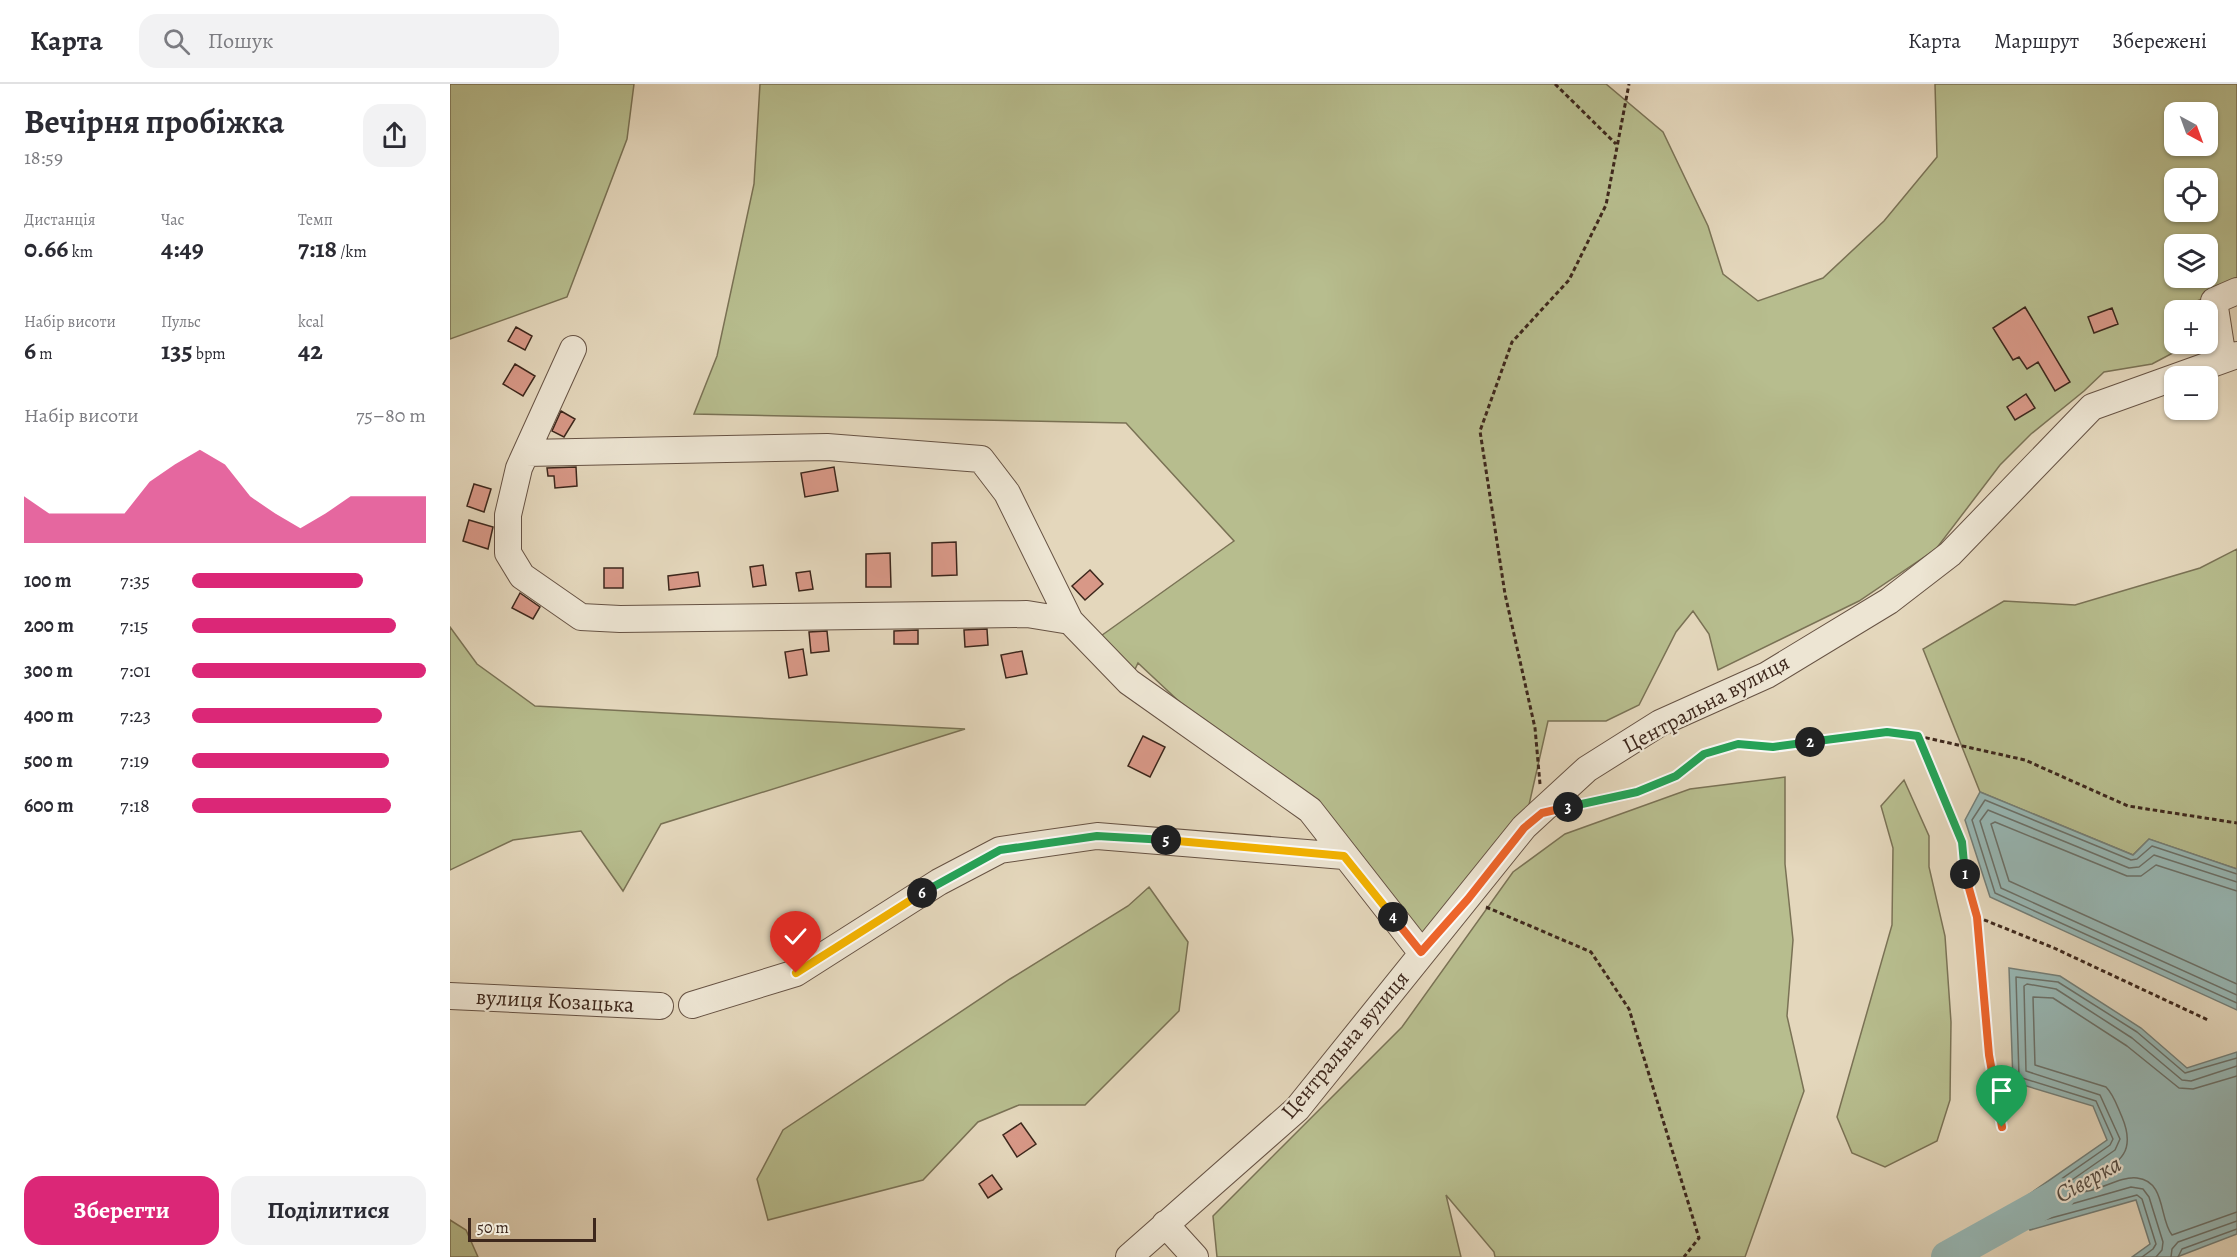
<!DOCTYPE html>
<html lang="uk">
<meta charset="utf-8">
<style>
:root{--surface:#fff;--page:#f2f2f3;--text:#2b2b33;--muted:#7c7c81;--line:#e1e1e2;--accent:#db2777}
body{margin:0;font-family:Alegreya,serif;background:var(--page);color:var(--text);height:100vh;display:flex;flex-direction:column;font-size:22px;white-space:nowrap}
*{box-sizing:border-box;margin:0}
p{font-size:20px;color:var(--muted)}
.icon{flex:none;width:33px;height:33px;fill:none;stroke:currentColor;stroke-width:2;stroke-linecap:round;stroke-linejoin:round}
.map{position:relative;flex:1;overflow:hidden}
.details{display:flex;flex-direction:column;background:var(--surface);width:450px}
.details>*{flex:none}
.needle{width:39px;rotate:139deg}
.controls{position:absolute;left:1714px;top:18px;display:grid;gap:12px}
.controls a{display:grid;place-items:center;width:54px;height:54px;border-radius:12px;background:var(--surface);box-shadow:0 2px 4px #0004;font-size:30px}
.scale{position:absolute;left:18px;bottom:15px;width:128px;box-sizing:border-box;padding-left:6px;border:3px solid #3d271c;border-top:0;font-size:16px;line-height:21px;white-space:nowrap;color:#3d271c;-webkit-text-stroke:4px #ede5d3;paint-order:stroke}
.pin{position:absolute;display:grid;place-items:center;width:51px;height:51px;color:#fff;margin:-62px -26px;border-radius:50% 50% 50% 0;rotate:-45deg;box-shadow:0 0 6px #0007}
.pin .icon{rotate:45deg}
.km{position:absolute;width:30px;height:30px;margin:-15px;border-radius:50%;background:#222;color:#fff;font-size:16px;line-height:30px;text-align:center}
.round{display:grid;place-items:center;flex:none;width:63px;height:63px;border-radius:18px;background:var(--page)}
.headline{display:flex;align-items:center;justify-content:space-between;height:102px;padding:0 24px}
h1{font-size:33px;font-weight:600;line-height:45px}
.figures{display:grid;grid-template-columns:repeat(3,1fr);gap:9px;height:102px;padding:6px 24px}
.figures div{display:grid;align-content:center}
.figures b{font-size:26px;font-weight:600}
.figures small{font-size:16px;font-weight:400}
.figures p{font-size:16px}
.chart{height:168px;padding:12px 24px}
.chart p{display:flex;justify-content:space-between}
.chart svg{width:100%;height:108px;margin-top:6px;fill:var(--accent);opacity:.7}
.primary-button{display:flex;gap:12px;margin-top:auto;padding:12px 24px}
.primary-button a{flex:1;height:69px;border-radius:18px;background:var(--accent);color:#fff;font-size:24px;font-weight:600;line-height:69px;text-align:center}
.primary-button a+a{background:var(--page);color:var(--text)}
ul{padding:0 24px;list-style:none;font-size:20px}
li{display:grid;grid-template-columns:96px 72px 1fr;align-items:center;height:45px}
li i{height:15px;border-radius:8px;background:var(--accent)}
header{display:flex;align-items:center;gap:36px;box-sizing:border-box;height:84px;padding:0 30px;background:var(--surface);border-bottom:2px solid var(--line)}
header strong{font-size:28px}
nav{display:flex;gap:33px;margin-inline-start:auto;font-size:21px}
.search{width:420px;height:54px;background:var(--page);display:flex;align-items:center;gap:15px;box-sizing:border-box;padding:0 21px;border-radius:18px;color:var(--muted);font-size:22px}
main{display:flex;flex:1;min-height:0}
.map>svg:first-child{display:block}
.green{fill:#b7bd8e;stroke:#7a7255;stroke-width:1.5;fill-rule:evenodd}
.water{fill:#97b8b6;stroke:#737e78;stroke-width:1.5}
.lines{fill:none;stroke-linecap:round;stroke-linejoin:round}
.shore{stroke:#6a7069;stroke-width:1.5}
.river{stroke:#97b8b6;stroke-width:32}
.building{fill:#d89887;stroke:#3d271c;stroke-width:1.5}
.minor-casing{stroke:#675344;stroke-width:28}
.path{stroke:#3d271c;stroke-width:3;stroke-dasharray:4.5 3;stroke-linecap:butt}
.minor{stroke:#ede5d3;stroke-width:26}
.split-1-casing{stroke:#fff;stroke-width:12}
.split-2-casing{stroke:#fff;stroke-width:12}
.split-3-casing{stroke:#fff;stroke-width:12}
.split-4-casing{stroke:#fff;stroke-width:12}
.split-5-casing{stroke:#fff;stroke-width:12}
.split-6-casing{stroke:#fff;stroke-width:12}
.split-7-casing{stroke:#fff;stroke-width:12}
.split-1{stroke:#f0652b;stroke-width:8}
.split-2{stroke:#22a559;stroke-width:8}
.split-3{stroke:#22a559;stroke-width:8}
.split-4{stroke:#f0652b;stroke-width:8}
.split-5{stroke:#f5b400;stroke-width:8}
.split-6{stroke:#22a559;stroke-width:8}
.split-7{stroke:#f5b400;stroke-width:8}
.labels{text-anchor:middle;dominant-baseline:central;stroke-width:4.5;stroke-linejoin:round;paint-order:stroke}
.street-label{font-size:22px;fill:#3d271c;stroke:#ede5d3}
.water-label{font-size:24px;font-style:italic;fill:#544b42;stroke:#ede5d3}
</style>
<header>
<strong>Карта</strong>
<div class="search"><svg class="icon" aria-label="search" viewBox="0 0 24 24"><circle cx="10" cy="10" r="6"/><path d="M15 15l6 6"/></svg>Пошук</div>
<nav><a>Карта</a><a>Маршрут</a><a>Збережені</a></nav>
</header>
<main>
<section class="details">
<div class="headline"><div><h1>Вечірня пробіжка</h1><p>18:59</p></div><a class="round"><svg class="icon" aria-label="share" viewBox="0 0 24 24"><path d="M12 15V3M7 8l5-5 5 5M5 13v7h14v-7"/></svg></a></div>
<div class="figures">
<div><p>Дистанція</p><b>0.66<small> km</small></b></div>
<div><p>Час</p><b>4:49</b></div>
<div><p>Темп</p><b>7:18<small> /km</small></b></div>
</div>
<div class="figures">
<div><p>Набір висоти</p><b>6<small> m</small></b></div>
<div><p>Пульс</p><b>135<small> bpm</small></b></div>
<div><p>kcal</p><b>42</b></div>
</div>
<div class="chart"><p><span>Набір висоти</span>75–80 m</p>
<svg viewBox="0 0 160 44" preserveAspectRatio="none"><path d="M0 44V25L10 32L20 32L30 32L40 32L50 19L60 12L70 6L80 12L90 25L100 32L110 38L120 32L130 25L140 25L150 25L160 25V44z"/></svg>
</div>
<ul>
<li><b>100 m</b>7:35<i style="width:73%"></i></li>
<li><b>200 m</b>7:15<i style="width:87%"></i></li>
<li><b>300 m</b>7:01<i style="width:100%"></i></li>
<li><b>400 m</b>7:23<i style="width:81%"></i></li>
<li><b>500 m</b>7:19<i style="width:84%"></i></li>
<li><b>600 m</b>7:18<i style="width:85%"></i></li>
</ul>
<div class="primary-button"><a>Зберегти</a><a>Поділитися</a></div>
</section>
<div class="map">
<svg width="1787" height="1173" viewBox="0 0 1787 1173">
<rect width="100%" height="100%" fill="#e4d7bc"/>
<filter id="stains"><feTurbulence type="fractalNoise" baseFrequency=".00333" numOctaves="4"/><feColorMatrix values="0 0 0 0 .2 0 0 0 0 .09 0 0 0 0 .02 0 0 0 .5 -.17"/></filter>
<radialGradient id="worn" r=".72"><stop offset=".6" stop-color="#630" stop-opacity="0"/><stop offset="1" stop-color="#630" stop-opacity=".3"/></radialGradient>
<!-- green -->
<path class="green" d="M 0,0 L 184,0 L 177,55 L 117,213 L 0,255 Z
M 310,0 L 1156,0 L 1213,48 L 1258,142 L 1273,190 L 1308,217 L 1373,194 L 1434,137 L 1487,73 L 1485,0 L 1787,0 L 1787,201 L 1739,220 L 1735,226 L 1725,226 L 1725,260 L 1736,260 L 1736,262 L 1702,280 L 1654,288 L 1634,307 L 1581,350 L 1550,381 L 1486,465 L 1409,517 L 1268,586 L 1259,550 L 1243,527 L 1226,548 L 1189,621 L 1156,637 L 1098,637 L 1074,743 L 971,868 L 894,772 L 688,579 L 679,598 L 641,559 L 784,457 L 676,339 L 244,330 L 267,272 L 304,100 ZM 1725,28 L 1758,28 L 1758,62 L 1725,62 ZM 1725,94 L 1758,94 L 1758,128 L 1725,128 ZM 1725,160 L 1758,160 L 1758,194 L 1725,194 Z
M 1787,465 L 1787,785 L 1699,755 L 1683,771 L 1530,708 L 1473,565 L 1554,517 L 1625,521 L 1750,484 Z
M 0,543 L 27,580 L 85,622 L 515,645 L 211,740 L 173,807 L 131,747 L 63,756 L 0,786 Z
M 1335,693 L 1335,780 L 1343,856 L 1337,932 L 1354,1007 L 1295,1173 L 1045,1173 L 1044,1168 L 996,1111 L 1011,1173 L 767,1173 L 763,1132 L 952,943 L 1063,788 L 1115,750 L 1240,705 Z
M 1454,696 L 1479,752 L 1479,783 L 1495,852 L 1501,938 L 1500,1016 L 1487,1057 L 1435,1083 L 1402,1069 L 1387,1033 L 1442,841 L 1443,764 L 1431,722 Z
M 699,803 L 738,858 L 729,927 L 635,1021 L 569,1021 L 528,1038 L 473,1096 L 318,1136 L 307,1095 L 333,1046 L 560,895 L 678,822 Z
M 0,1136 L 16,1146 L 28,1173 L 0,1173 Z"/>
<!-- water -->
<path class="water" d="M 1530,708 L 1683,771 L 1699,755 L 1787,785 L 1787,926 L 1540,813 L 1515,736 Z
M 1559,884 L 1610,892 L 1691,944 L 1737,984 L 1787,968 L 1787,1150 L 1727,1173 L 1682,1173 L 1700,1160 L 1686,1116 L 1580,1146 L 1568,1118 L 1657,1056 L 1643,1022 L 1563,998 Z"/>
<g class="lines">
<!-- shore -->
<path class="shore" d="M 1787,790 L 1702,762 L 1687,775 L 1681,776 L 1535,716 L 1522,736 L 1545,809 L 1787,919
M 1787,798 L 1704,771 L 1689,783 L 1679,784 L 1538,726 L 1530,737 L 1551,804 L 1787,911
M 1787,807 L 1706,781 L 1691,792 L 1677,792 L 1545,738 L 1541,740 L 1559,797 L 1787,900
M 1787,992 L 1743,1005 L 1729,1004 L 1677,962 L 1603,914 L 1583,913 L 1585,981 L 1656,1003 C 1664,1011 1667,1022 1672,1033 C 1690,1076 1660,1081 1628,1103 L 1628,1108 C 1648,1109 1668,1092 1687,1094 C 1716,1097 1709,1135 1722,1151 L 1787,1128
M 1692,1173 L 1703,1165 L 1706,1160 L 1692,1115 L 1687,1111 L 1586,1138 L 1582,1137 L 1577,1119 L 1660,1061 L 1663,1055 L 1646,1017 L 1569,993 L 1566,893 L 1608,898 L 1687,948 L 1735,989 L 1787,974
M 1706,1173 L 1712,1166 L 1713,1158 L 1699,1113 L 1693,1105 L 1681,1103 L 1590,1129 L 1587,1128 L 1586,1121 L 1665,1066 L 1670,1055 L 1650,1011 L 1576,987 L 1574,902 L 1577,900 L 1606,905 L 1682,954 L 1732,996 L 1741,997 L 1787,982
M 1721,1173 L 1722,1165 L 1728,1158 L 1787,1137
M 1728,1173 L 1732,1165 L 1787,1145"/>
<!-- river -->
<path class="river" d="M 1497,1173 L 1610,1110"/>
</g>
<!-- building -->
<path class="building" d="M 1575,223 L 1620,298 L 1605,307 L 1588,278 L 1577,285 L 1569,273 L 1563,276 L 1543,244 Z
M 1662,224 L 1668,240 L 1644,249 L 1638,233 Z
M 66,243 L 82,252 L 75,266 L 58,257 Z
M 65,280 L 85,292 L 73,312 L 53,300 Z
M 1576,310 L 1585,324 L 1565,336 L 1557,323 Z
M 111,327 L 125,335 L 114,353 L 102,347 Z
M 126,383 L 127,402 L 105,404 L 104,392 L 98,392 L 97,384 Z
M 384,383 L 388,407 L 355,413 L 351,389 Z
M 24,400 L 41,405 L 34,428 L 17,422 Z
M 19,436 L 43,443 L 38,465 L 13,457 Z
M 506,458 L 507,491 L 482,492 L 482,459 Z
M 440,469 L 441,503 L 416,503 L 416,470 Z
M 313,481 L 316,501 L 303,503 L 300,483 Z
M 154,484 L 173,484 L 173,504 L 154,504 Z
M 640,486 L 653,500 L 635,516 L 622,502 Z
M 360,487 L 363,505 L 349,507 L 346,489 Z
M 248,488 L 250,502 L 219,506 L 218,492 Z
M 70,509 L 90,523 L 83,535 L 62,524 Z
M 537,545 L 538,561 L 515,563 L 514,546 Z
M 468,546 L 468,560 L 444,560 L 444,547 Z
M 377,547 L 379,567 L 361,569 L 359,548 Z
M 353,565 L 357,591 L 339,594 L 335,568 Z
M 572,567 L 577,590 L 556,594 L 551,571 Z
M 693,652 L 715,663 L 700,693 L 678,682 Z
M 571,1039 L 586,1060 L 567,1073 L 553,1051 Z
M 542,1091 L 552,1105 L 538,1114 L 529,1100 Z"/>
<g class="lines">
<defs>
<path id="minor" d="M 123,265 L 69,384 L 58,431 L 58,469 L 72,492 L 131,533 L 170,535 L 577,530 L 620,537 L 679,598 L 860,726 L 971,868
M 1773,275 L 1764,217 L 1787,207
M 76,369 L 377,363 L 531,375 L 557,409 L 620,537
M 0,912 L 210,922
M 242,921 L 346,889 L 489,798 L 550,766 L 647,752 L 894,772
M 715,1140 L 745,1173
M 679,1173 L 847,1025 L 1074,743 L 1137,685 L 1210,639 L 1317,591 L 1439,517 L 1500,470 L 1642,323 L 1787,271"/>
</defs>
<!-- minor casing -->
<use href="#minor" class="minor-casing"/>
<!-- path -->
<path class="path" d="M 1105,0 L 1166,60
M 1468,652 L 1575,676 L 1678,722 L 1787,739
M 1090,700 L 1085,644 L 1055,510 L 1030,347 L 1062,258 L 1119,196 L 1156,121 L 1179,0
M 1132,719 L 1187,708 L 1226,692 L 1254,670 L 1288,660 L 1323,663 L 1437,648 L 1468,652 L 1512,758 L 1516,795 L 1527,833 L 1539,971 L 1552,1043
M 1036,823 L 1141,868 L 1179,925 L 1249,1154 L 1234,1173
M 1527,833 L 1604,864 L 1758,936"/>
<!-- minor -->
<use href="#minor" class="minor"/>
</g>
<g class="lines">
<defs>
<path id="split-1" d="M 1515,790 L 1527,833 L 1539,971 L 1552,1043"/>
<path id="split-2" d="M 1360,658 L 1437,648 L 1468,652 L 1512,758 L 1515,790"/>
<path id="split-3" d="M 1118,723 L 1187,708 L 1226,692 L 1254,670 L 1288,660 L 1323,663 L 1360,658"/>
<path id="split-4" d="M 943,833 L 971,868 L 1018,815 L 1074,744 L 1092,729 L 1118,723"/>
<path id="split-5" d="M 716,756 L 894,772 L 943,833"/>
<path id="split-6" d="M 472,809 L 550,766 L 647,752 L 716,756"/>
<path id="split-7" d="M 346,889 L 472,809"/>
</defs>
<!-- split-1 casing -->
<use href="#split-1" class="split-1-casing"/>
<!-- split-2 casing -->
<use href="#split-2" class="split-2-casing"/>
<!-- split-3 casing -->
<use href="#split-3" class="split-3-casing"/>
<!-- split-4 casing -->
<use href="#split-4" class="split-4-casing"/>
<!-- split-5 casing -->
<use href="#split-5" class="split-5-casing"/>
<!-- split-6 casing -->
<use href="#split-6" class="split-6-casing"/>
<!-- split-7 casing -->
<use href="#split-7" class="split-7-casing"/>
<!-- split-1 -->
<use href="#split-1" class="split-1"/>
<!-- split-2 -->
<use href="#split-2" class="split-2"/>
<!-- split-3 -->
<use href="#split-3" class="split-3"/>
<!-- split-4 -->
<use href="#split-4" class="split-4"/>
<!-- split-5 -->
<use href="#split-5" class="split-5"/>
<!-- split-6 -->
<use href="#split-6" class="split-6"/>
<!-- split-7 -->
<use href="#split-7" class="split-7"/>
</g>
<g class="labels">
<!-- street labels -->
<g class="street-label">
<text transform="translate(1256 620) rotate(-28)">Центральна вулиця</text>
<text transform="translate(105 917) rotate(3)">вулиця Козацька</text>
<text transform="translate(895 961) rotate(-50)">Центральна вулиця</text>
</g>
<!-- water labels -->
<g class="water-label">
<text transform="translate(1638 1095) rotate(-29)">Сіверка</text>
</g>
</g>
<rect width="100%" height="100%" filter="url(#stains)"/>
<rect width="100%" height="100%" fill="url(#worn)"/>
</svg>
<div class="controls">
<a><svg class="needle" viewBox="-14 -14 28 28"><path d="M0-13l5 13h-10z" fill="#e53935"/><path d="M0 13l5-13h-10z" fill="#7c7c81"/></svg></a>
<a><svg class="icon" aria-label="locate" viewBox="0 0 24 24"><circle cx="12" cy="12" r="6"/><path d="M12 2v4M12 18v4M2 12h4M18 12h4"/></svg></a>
<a><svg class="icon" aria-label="layers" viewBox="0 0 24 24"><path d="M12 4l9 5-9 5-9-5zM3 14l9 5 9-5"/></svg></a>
<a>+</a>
<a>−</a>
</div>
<div class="scale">50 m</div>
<div class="pin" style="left:1552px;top:1043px;background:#1e9e55"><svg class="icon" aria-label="arrive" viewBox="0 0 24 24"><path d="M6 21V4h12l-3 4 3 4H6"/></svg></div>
<div class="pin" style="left:346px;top:889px;background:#d93025"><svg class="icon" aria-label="check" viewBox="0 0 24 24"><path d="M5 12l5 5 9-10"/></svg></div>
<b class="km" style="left:1515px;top:790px">1</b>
<b class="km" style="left:1360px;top:658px">2</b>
<b class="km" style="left:1118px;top:723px">3</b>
<b class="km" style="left:943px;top:833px">4</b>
<b class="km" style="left:716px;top:756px">5</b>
<b class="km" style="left:472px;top:809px">6</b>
</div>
</main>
